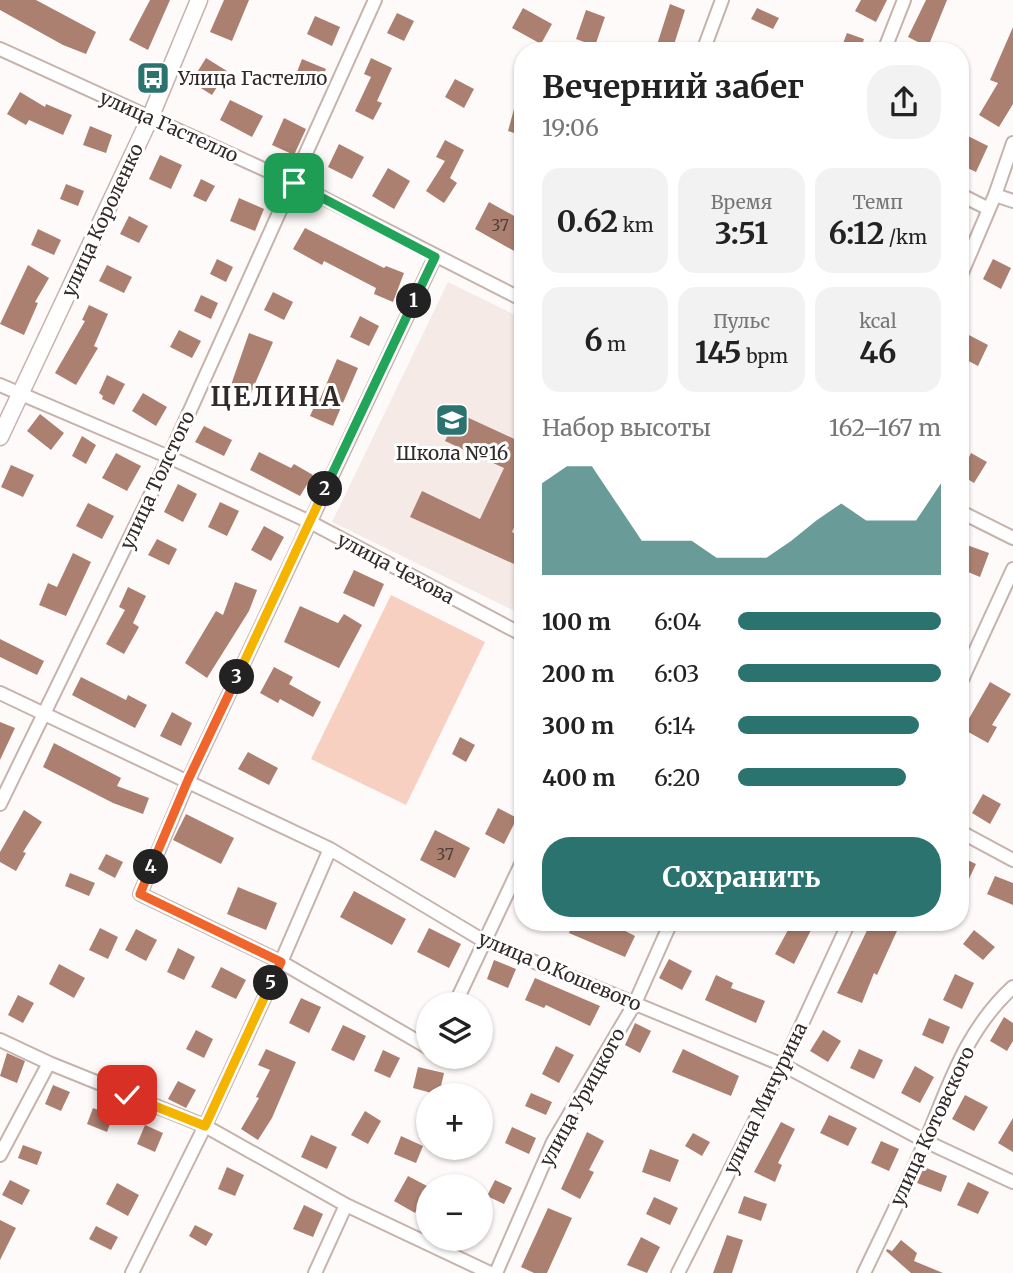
<!DOCTYPE html>
<html lang="ru">
<meta charset="utf-8">
<style>
:root{--surface:#fff;--page:#f2f2f2;--text:#222;--muted:#767676;--accent:#2a736f}
body{margin:0;font-family:Merriweather,serif;background:var(--page);color:var(--text);height:100vh;display:flex;flex-direction:column;font-size:26px;white-space:nowrap}
*{box-sizing:border-box;margin:0}
p{font-size:23px;color:var(--muted)}
.icon{flex:none;width:38px;height:38px;fill:none;stroke:currentColor;stroke-width:2;stroke-linecap:round;stroke-linejoin:round}
.map{position:relative;flex:1;overflow:hidden}
.side{position:absolute;left:514px;top:42px;width:455px;height:889px;display:flex;flex-direction:column;background:var(--surface);border-radius:28px;box-shadow:0 2px 5px #0004}
.side>*{flex:none}
.buttons{position:absolute;left:416px;top:992px;display:grid;gap:14px}
.buttons a{display:grid;place-items:center;width:77px;height:77px;border-radius:50%;background:var(--surface);box-shadow:0 2px 5px #0004;font-size:35px}
.pin{position:absolute;display:grid;place-items:center;width:60px;height:60px;color:#fff;margin:-30px;border-radius:14px;box-shadow:0 4px 10px #0006}
.km{position:absolute;width:35px;height:35px;margin:-18px;border-radius:50%;background:#222;color:#fff;font-size:19px;line-height:35px;text-align:center}
.round{display:grid;place-items:center;flex:none;width:74px;height:74px;border-radius:28px;background:var(--page)}
.head{display:flex;align-items:center;justify-content:space-between;height:119px;padding:0 28px}
h1{font-size:32px;font-weight:700;line-height:52px}
.figures{display:grid;grid-template-columns:repeat(3,1fr);gap:10px;height:119px;padding:7px 28px}
.figures div{display:grid;align-content:center;border-radius:18px;background:var(--page);text-align:center}
.figures b{font-size:30px;font-weight:700}
.figures small{font-size:19px;font-weight:400}
.figures p{font-size:19px}
.chart{height:196px;padding:14px 28px}
.chart p{display:flex;justify-content:space-between}
.chart svg{width:100%;height:126px;margin-top:7px;fill:var(--accent);opacity:.7}
.action{display:flex;gap:14px;margin-top:auto;padding:14px 28px}
.action a{flex:1;height:80px;border-radius:28px;background:var(--accent);color:#fff;font-size:28px;font-weight:700;line-height:80px;text-align:center}
ul{padding:0 28px;list-style:none;font-size:23px}
li{display:grid;grid-template-columns:112px 84px 1fr;align-items:center;height:52px}
li i{height:18px;border-radius:9px;background:var(--accent)}
.map>svg:first-child{display:block}
.built{fill:#f5eae5}
.green{fill:#f7d0c2}
.building{fill:#ab8070}
.lines{fill:none;stroke-linecap:round;stroke-linejoin:round}
.street-casing{stroke:#c6b3ac;stroke-width:16}
.secondary-casing{stroke:#c6b3ac;stroke-width:19}
.street{stroke:#fff;stroke-width:12}
.secondary{stroke:#fff;stroke-width:16}
.split-1-casing{stroke:#fff;stroke-width:14}
.split-2-casing{stroke:#fff;stroke-width:14}
.split-3-casing{stroke:#fff;stroke-width:14}
.split-4-casing{stroke:#fff;stroke-width:14}
.split-5-casing{stroke:#fff;stroke-width:14}
.split-6-casing{stroke:#fff;stroke-width:14}
.split-1{stroke:#22a559;stroke-width:9}
.split-2{stroke:#22a559;stroke-width:9}
.split-3{stroke:#f5b400;stroke-width:9}
.split-4{stroke:#f0652b;stroke-width:9}
.split-5{stroke:#f0652b;stroke-width:9}
.split-6{stroke:#f5b400;stroke-width:9}
.labels{text-anchor:middle;dominant-baseline:central;stroke-width:6;stroke-linejoin:round;paint-order:stroke}
.number-label{font-size:16px;fill:#50403a}
.poi-label{font-size:19px;fill:#322a28;stroke:#fff;text-anchor:start}
.street-label{font-size:19px;fill:#322a28;stroke:#fff}
.district-label{font-size:26px;font-weight:bold;letter-spacing:2px;fill:#322a28;stroke:#fff}
</style>
<div class="map">
<svg width="1013" height="1273" viewBox="0 0 1013 1273">
<rect width="100%" height="100%" fill="#fefaf9"/>
<!-- built -->
<path class="built" d="M 448,282 L 523,319 L 523,615 L 332,522 Z"/>
<!-- green -->
<path class="green" d="M 391,595 L 485,642 L 406,805 L 311,759 Z"/>
<!-- building -->
<path class="building" d="M 0,0 L 36,0 L 96,32 L 86,54 L 63,45 L 0,10 Z
M 150,0 L 170,0 L 148,50 L 129,40 Z
M 224,0 L 249,0 L 232,41 L 210,32 Z
M 861,0 L 887,0 L 876,22 L 855,11 Z
M 926,0 L 947,0 L 928,47 L 908,37 Z
M 670,4 L 685,10 L 672,51 L 655,51 Z
M 523,8 L 552,24 L 541,44 L 512,28 Z
M 757,8 L 779,18 L 773,29 L 751,19 Z
M 586,10 L 605,17 L 595,46 L 576,39 Z
M 397,13 L 414,21 L 404,41 L 387,33 Z
M 315,16 L 340,27 L 332,46 L 307,34 Z
M 1013,27 L 1013,104 L 999,127 L 979,115 L 998,83 L 990,80 Z
M 847,33 L 864,39 L 860,51 L 840,51 Z
M 206,58 L 227,71 L 212,95 L 191,82 Z
M 371,58 L 392,68 L 377,101 L 382,103 L 373,120 L 355,111 L 371,77 L 364,74 Z
M 302,59 L 326,69 L 318,88 L 301,81 L 303,75 L 297,72 Z
M 455,79 L 474,89 L 464,108 L 445,97 Z
M 20,92 L 45,107 L 46,104 L 72,115 L 63,135 L 29,120 L 26,125 L 7,114 Z
M 230,100 L 263,116 L 252,137 L 220,120 Z
M 514,109 L 523,111 L 523,136 L 508,131 Z
M 284,118 L 306,129 L 294,155 L 272,145 Z
M 90,126 L 112,135 L 106,153 L 83,145 Z
M 966,135 L 988,146 L 976,172 L 961,165 L 961,146 Z
M 445,140 L 464,150 L 450,178 L 457,183 L 444,203 L 426,191 L 445,161 L 436,157 Z
M 339,144 L 364,157 L 352,179 L 328,167 Z
M 160,155 L 182,165 L 171,189 L 149,179 Z
M 388,168 L 410,181 L 394,209 L 372,196 Z
M 201,179 L 215,186 L 206,202 L 193,196 Z
M 66,184 L 84,191 L 78,206 L 60,199 Z
M 239,198 L 264,209 L 255,231 L 230,221 Z
M 489,202 L 523,221 L 523,256 L 475,229 Z
M 129,216 L 148,226 L 139,243 L 120,234 Z
M 305,228 L 384,268 L 386,266 L 404,273 L 393,302 L 374,294 L 376,288 L 324,261 L 322,265 L 293,249 Z
M 38,229 L 61,240 L 54,255 L 31,245 Z
M 217,259 L 233,267 L 226,282 L 210,274 Z
M 993,259 L 1011,268 L 1001,289 L 983,279 Z
M 28,265 L 49,278 L 35,302 L 38,303 L 24,335 L 0,324 Z
M 107,265 L 132,277 L 124,293 L 99,281 Z
M 273,292 L 293,302 L 284,320 L 264,310 Z
M 201,295 L 218,303 L 211,319 L 194,311 Z
M 89,305 L 108,314 L 94,346 L 98,348 L 76,385 L 55,373 L 85,321 L 82,320 Z
M 360,316 L 379,326 L 369,346 L 350,337 Z
M 179,330 L 201,341 L 192,358 L 170,347 Z
M 249,333 L 273,342 L 251,393 L 231,385 Z
M 967,334 L 988,345 L 978,366 L 961,357 L 961,346 Z
M 337,359 L 358,368 L 333,426 L 310,416 L 318,398 L 320,399 Z
M 107,375 L 125,384 L 114,405 L 102,399 L 103,396 L 99,393 Z
M 143,393 L 167,407 L 156,426 L 132,411 Z
M 458,413 L 523,443 L 523,508 L 512,532 L 523,538 L 523,568 L 410,517 L 422,491 L 480,519 L 504,468 L 445,441 Z
M 40,414 L 64,433 L 51,450 L 27,431 Z
M 204,426 L 232,440 L 224,456 L 195,442 Z
M 82,436 L 96,445 L 86,464 L 72,456 Z
M 259,452 L 291,468 L 294,464 L 313,475 L 300,496 L 250,470 Z
M 116,453 L 141,466 L 127,491 L 102,478 Z
M 971,453 L 987,462 L 974,483 L 961,475 Z
M 11,465 L 34,475 L 23,497 L 1,487 Z
M 178,484 L 197,494 L 183,522 L 164,512 Z
M 220,502 L 239,511 L 227,536 L 208,527 Z
M 88,503 L 114,516 L 102,539 L 76,526 Z
M 264,526 L 284,537 L 271,561 L 251,550 Z
M 157,539 L 177,549 L 169,565 L 148,555 Z
M 967,545 L 989,553 L 980,577 L 961,569 Z
M 73,553 L 91,562 L 66,616 L 39,605 L 48,583 L 57,587 Z
M 354,570 L 384,584 L 374,607 L 343,593 Z
M 235,582 L 257,590 L 249,611 L 207,678 L 185,663 L 216,611 L 223,615 Z
M 128,587 L 146,596 L 133,623 L 139,627 L 124,654 L 106,644 L 125,610 L 119,607 Z
M 300,606 L 338,623 L 344,614 L 362,625 L 339,668 L 284,642 Z
M 0,639 L 44,661 L 37,675 L 0,657 Z
M 274,667 L 293,677 L 289,684 L 321,702 L 313,717 L 280,699 L 278,703 L 260,693 Z
M 81,677 L 126,700 L 128,695 L 147,705 L 135,728 L 72,695 Z
M 990,682 L 1011,694 L 992,725 L 997,727 L 988,743 L 963,729 Z
M 172,712 L 192,723 L 181,746 L 160,736 Z
M 0,722 L 15,728 L 0,760 Z
M 460,737 L 475,745 L 466,762 L 452,754 Z
M 54,743 L 121,778 L 117,786 L 149,798 L 143,814 L 113,803 L 43,767 Z
M 248,752 L 278,768 L 269,785 L 238,769 Z
M 983,794 L 1001,804 L 990,824 L 972,813 Z
M 498,808 L 517,818 L 504,844 L 485,834 Z
M 24,810 L 42,822 L 23,852 L 26,853 L 16,871 L 0,862 L 0,852 Z
M 186,814 L 234,838 L 221,864 L 173,840 Z
M 435,830 L 470,848 L 455,878 L 420,860 Z
M 106,854 L 123,862 L 115,878 L 98,869 Z
M 961,857 L 976,864 L 961,896 Z
M 70,873 L 95,883 L 89,896 L 65,886 Z
M 995,876 L 1013,883 L 1013,905 L 987,894 Z
M 238,887 L 277,903 L 266,930 L 227,914 Z
M 354,891 L 406,919 L 392,945 L 340,917 Z
M 573,922 L 608,922 L 635,936 L 625,957 L 569,933 Z
M 772,922 L 815,922 L 794,964 L 775,954 L 788,930 Z
M 871,922 L 901,922 L 877,975 L 874,973 L 862,1003 L 837,993 Z
M 100,928 L 118,937 L 108,959 L 89,950 Z
M 429,928 L 461,944 L 449,968 L 417,952 Z
M 136,929 L 157,940 L 146,961 L 125,950 Z
M 974,930 L 995,947 L 983,960 L 963,944 Z
M 178,948 L 195,957 L 184,980 L 167,972 Z
M 669,959 L 692,971 L 682,990 L 659,978 Z
M 494,960 L 516,969 L 508,988 L 487,979 Z
M 59,964 L 85,978 L 74,998 L 49,984 Z
M 221,967 L 246,980 L 236,999 L 211,987 Z
M 955,974 L 974,983 L 962,1009 L 943,1000 Z
M 716,975 L 733,983 L 731,988 L 765,1001 L 756,1023 L 705,1000 Z
M 535,978 L 600,1006 L 590,1026 L 546,1005 L 544,1008 L 525,1000 Z
M 18,995 L 34,1003 L 23,1023 L 8,1015 Z
M 301,998 L 321,1007 L 309,1033 L 289,1023 Z
M 1004,1017 L 1013,1023 L 1013,1041 L 1007,1051 L 990,1041 Z
M 929,1018 L 950,1027 L 943,1044 L 922,1035 Z
M 635,1023 L 651,1031 L 640,1053 L 625,1045 Z
M 343,1025 L 366,1036 L 354,1061 L 331,1050 Z
M 196,1030 L 213,1039 L 204,1058 L 186,1049 Z
M 823,1030 L 841,1041 L 828,1062 L 810,1051 Z
M 556,1046 L 574,1055 L 559,1083 L 542,1074 Z
M 266,1049 L 296,1062 L 272,1118 L 258,1140 L 241,1129 L 259,1098 L 256,1097 L 270,1070 L 258,1065 Z
M 683,1049 L 739,1076 L 731,1096 L 672,1072 Z
M 859,1049 L 883,1060 L 874,1079 L 850,1068 Z
M 383,1050 L 400,1058 L 390,1078 L 374,1071 Z
M 7,1053 L 25,1061 L 17,1083 L 0,1076 Z
M 915,1066 L 934,1077 L 920,1103 L 901,1093 Z
M 418,1067 L 444,1073 L 439,1095 L 413,1088 Z
M 178,1081 L 196,1090 L 186,1108 L 168,1099 Z
M 53,1085 L 70,1092 L 61,1111 L 45,1104 Z
M 531,1093 L 552,1102 L 546,1115 L 525,1106 Z
M 965,1095 L 988,1107 L 974,1131 L 952,1119 Z
M 93,1108 L 113,1116 L 107,1132 L 87,1124 Z
M 365,1111 L 381,1121 L 368,1144 L 351,1135 Z
M 829,1115 L 857,1128 L 848,1146 L 820,1133 Z
M 1013,1118 L 1013,1152 L 998,1143 Z
M 781,1122 L 795,1129 L 778,1163 L 782,1165 L 775,1182 L 754,1172 Z
M 145,1125 L 163,1133 L 155,1152 L 137,1144 Z
M 512,1127 L 536,1138 L 529,1154 L 505,1143 Z
M 587,1132 L 604,1141 L 589,1170 L 594,1172 L 580,1199 L 561,1189 Z
M 693,1133 L 710,1142 L 702,1156 L 685,1146 Z
M 311,1135 L 337,1147 L 327,1169 L 301,1157 Z
M 401,1136 L 423,1146 L 416,1163 L 394,1154 Z
M 881,1141 L 899,1149 L 889,1171 L 871,1163 Z
M 23,1145 L 42,1152 L 37,1165 L 18,1158 Z
M 650,1149 L 679,1160 L 670,1182 L 642,1172 Z
M 227,1167 L 244,1175 L 235,1196 L 218,1189 Z
M 924,1167 L 947,1176 L 941,1192 L 917,1183 Z
M 408,1176 L 429,1187 L 415,1213 L 394,1201 Z
M 10,1180 L 30,1190 L 22,1205 L 2,1195 Z
M 495,1180 L 512,1188 L 504,1204 L 487,1196 Z
M 968,1182 L 989,1192 L 978,1214 L 957,1205 Z
M 117,1183 L 139,1195 L 128,1216 L 106,1204 Z
M 744,1196 L 767,1204 L 761,1221 L 738,1213 Z
M 654,1197 L 678,1208 L 670,1225 L 646,1214 Z
M 304,1205 L 323,1214 L 313,1237 L 293,1229 Z
M 548,1208 L 572,1218 L 547,1273 L 534,1273 L 521,1267 Z
M 0,1220 L 16,1228 L 0,1260 Z
M 195,1225 L 213,1234 L 206,1246 L 189,1236 Z
M 96,1226 L 118,1237 L 111,1250 L 89,1239 Z
M 727,1235 L 743,1240 L 732,1273 L 713,1273 Z
M 641,1237 L 660,1247 L 647,1273 L 627,1265 Z
M 901,1240 L 917,1253 L 914,1261 L 943,1273 L 911,1273 L 886,1251 L 887,1249 L 892,1251 Z"/>
<g class="lines">
<defs>
<path id="street" d="M 0,49 L 294,183 L 523,300
M 703,51 L 722,0
M 884,51 L 904,0
M 961,195 L 989,209
M 995,195 L 1013,201
M 961,275 L 995,195 L 1013,143
M 0,385 L 169,457 L 310,522 L 523,635
M 961,512 L 1013,538
M 961,682 L 1013,569
M 0,693 L 330,849 L 484,941 L 783,1065 L 925,1141 L 1013,1182
M 0,804 L 169,457 L 375,0
M 961,832 L 1013,860
M 330,849 L 281,962 L 429,1048
M 455,1004 L 523,860
M 0,1040 L 49,1063 L 205,1126 L 346,1205 L 490,1273
M 0,1155 L 49,1063
M 132,1273 L 205,1126 L 281,962 L 140,894 L 188,781 L 435,257
M 315,1273 L 346,1205
M 496,1273 L 553,1142 L 635,1003 L 671,922
M 678,1273 L 783,1065 L 849,922
M 864,1273 C 885,1229 907,1185 926,1140 C 950,1083 966,1030 1013,987"/>
<path id="secondary" d="M 0,437 L 150,118 L 199,0"/>
</defs>
<!-- street casing -->
<use href="#street" class="street-casing"/>
<!-- secondary casing -->
<use href="#secondary" class="secondary-casing"/>
<!-- street -->
<use href="#street" class="street"/>
<!-- secondary -->
<use href="#secondary" class="secondary"/>
</g>
<g class="lines">
<defs>
<path id="split-1" d="M 294,183 L 435,257 L 414,301"/>
<path id="split-2" d="M 325,489 L 414,301"/>
<path id="split-3" d="M 237,677 L 325,489"/>
<path id="split-4" d="M 151,867 L 188,780 L 237,677"/>
<path id="split-5" d="M 151,867 L 140,894 L 281,962 L 271,983"/>
<path id="split-6" d="M 127,1095 L 205,1126 L 271,983"/>
</defs>
<!-- split-1 casing -->
<use href="#split-1" class="split-1-casing"/>
<!-- split-2 casing -->
<use href="#split-2" class="split-2-casing"/>
<!-- split-3 casing -->
<use href="#split-3" class="split-3-casing"/>
<!-- split-4 casing -->
<use href="#split-4" class="split-4-casing"/>
<!-- split-5 casing -->
<use href="#split-5" class="split-5-casing"/>
<!-- split-6 casing -->
<use href="#split-6" class="split-6-casing"/>
<!-- split-1 -->
<use href="#split-1" class="split-1"/>
<!-- split-2 -->
<use href="#split-2" class="split-2"/>
<!-- split-3 -->
<use href="#split-3" class="split-3"/>
<!-- split-4 -->
<use href="#split-4" class="split-4"/>
<!-- split-5 -->
<use href="#split-5" class="split-5"/>
<!-- split-6 -->
<use href="#split-6" class="split-6"/>
</g>
<!-- icons -->
<defs>
<symbol id="bus-square" viewBox="-11 -11 22 22"><rect x="-9" y="-9" width="18" height="18" rx="4" fill="#2a736f" stroke="#fff"/><path d="M-5-6H5V4H4V6H2V4H-2V6H-4V4H-5ZM-3.5-4V0h7V-4ZM-3.5 1.2v1.5H-2V1.2ZM2 1.2v1.5H3.5V1.2Z" fill="#fff"/></symbol>
<symbol id="school-square" viewBox="-11 -11 22 22"><rect x="-9" y="-9" width="18" height="18" rx="4" fill="#2a736f" stroke="#fff"/><path d="M0-5L7-2L0 1L-7-2ZM-4 1L0 2.5L4 1V4Q0 6-4 4Z" fill="#fff"/></symbol>
</defs>
<g fill-rule="evenodd">
<use href="#bus-square" x="134" y="59" width="38" height="38"/>
<use href="#school-square" x="433" y="401" width="38" height="38"/>
</g>
<g class="labels">
<!-- number labels -->
<g class="number-label">
<text x="500" y="225">37</text>
<text x="445" y="854">37</text>
</g>
<!-- poi labels -->
<g class="poi-label">
<text x="178" y="78">Улица Гастелло</text>
<text x="452" y="453" text-anchor="middle">Школа №16</text>
</g>
<!-- street labels -->
<g class="street-label">
<text transform="translate(169 126) rotate(24)">улица Гастелло</text>
<text transform="translate(102 220) rotate(-65)">улица Короленко</text>
<text transform="translate(157 480) rotate(-65)">улица Толстого</text>
<text transform="translate(396 568) rotate(28)">улица Чехова</text>
<text transform="translate(560 971) rotate(23)">улица О.Кошевого</text>
<text transform="translate(582 1097) rotate(-61)">улица Урицкого</text>
<text transform="translate(765 1098) rotate(-64)">улица Мичурина</text>
<text transform="translate(932 1126) rotate(-65)">улица Котовского</text>
</g>
<!-- district labels -->
<g class="district-label">
<text x="276" y="396">ЦЕЛИНА</text>
</g>
</g>
</svg>
<div class="buttons">
<a><svg class="icon" aria-label="layers" viewBox="0 0 24 24"><path d="M12 4l9 5-9 5-9-5zM3 14l9 5 9-5"/></svg></a>
<a>+</a>
<a>−</a>
</div>
<div class="pin" style="left:294px;top:183px;background:#1e9e55"><svg class="icon" aria-label="arrive" viewBox="0 0 24 24"><path d="M6 21V4h12l-3 4 3 4H6"/></svg></div>
<div class="pin" style="left:127px;top:1095px;background:#d93025"><svg class="icon" aria-label="check" viewBox="0 0 24 24"><path d="M5 12l5 5 9-10"/></svg></div>
<b class="km" style="left:414px;top:301px">1</b>
<b class="km" style="left:325px;top:489px">2</b>
<b class="km" style="left:237px;top:677px">3</b>
<b class="km" style="left:151px;top:867px">4</b>
<b class="km" style="left:271px;top:983px">5</b>
<section class="side">
<div class="head"><div><h1>Вечерний забег</h1><p>19:06</p></div><a class="round"><svg class="icon" aria-label="share" viewBox="0 0 24 24"><path d="M12 15V3M7 8l5-5 5 5M5 13v7h14v-7"/></svg></a></div>
<div class="figures">
<div><b>0.62<small> km</small></b></div>
<div><p>Время</p><b>3:51</b></div>
<div><p>Темп</p><b>6:12<small> /km</small></b></div>
</div>
<div class="figures">
<div><b>6<small> m</small></b></div>
<div><p>Пульс</p><b>145<small> bpm</small></b></div>
<div><p>kcal</p><b>46</b></div>
</div>
<div class="chart"><p><span>Набор высоты</span>162–167 m</p>
<svg viewBox="0 0 160 44" preserveAspectRatio="none"><path d="M0 44V12L10 6L20 6L30 19L40 32L50 32L60 32L70 38L80 38L90 38L100 32L110 25L120 19L130 25L140 25L150 25L160 12V44z"/></svg>
</div>
<ul>
<li><b>100 m</b>6:04<i style="width:100%"></i></li>
<li><b>200 m</b>6:03<i style="width:100%"></i></li>
<li><b>300 m</b>6:14<i style="width:89%"></i></li>
<li><b>400 m</b>6:20<i style="width:83%"></i></li>
</ul>
<div class="action"><a>Сохранить</a></div>
</section>
</div>
